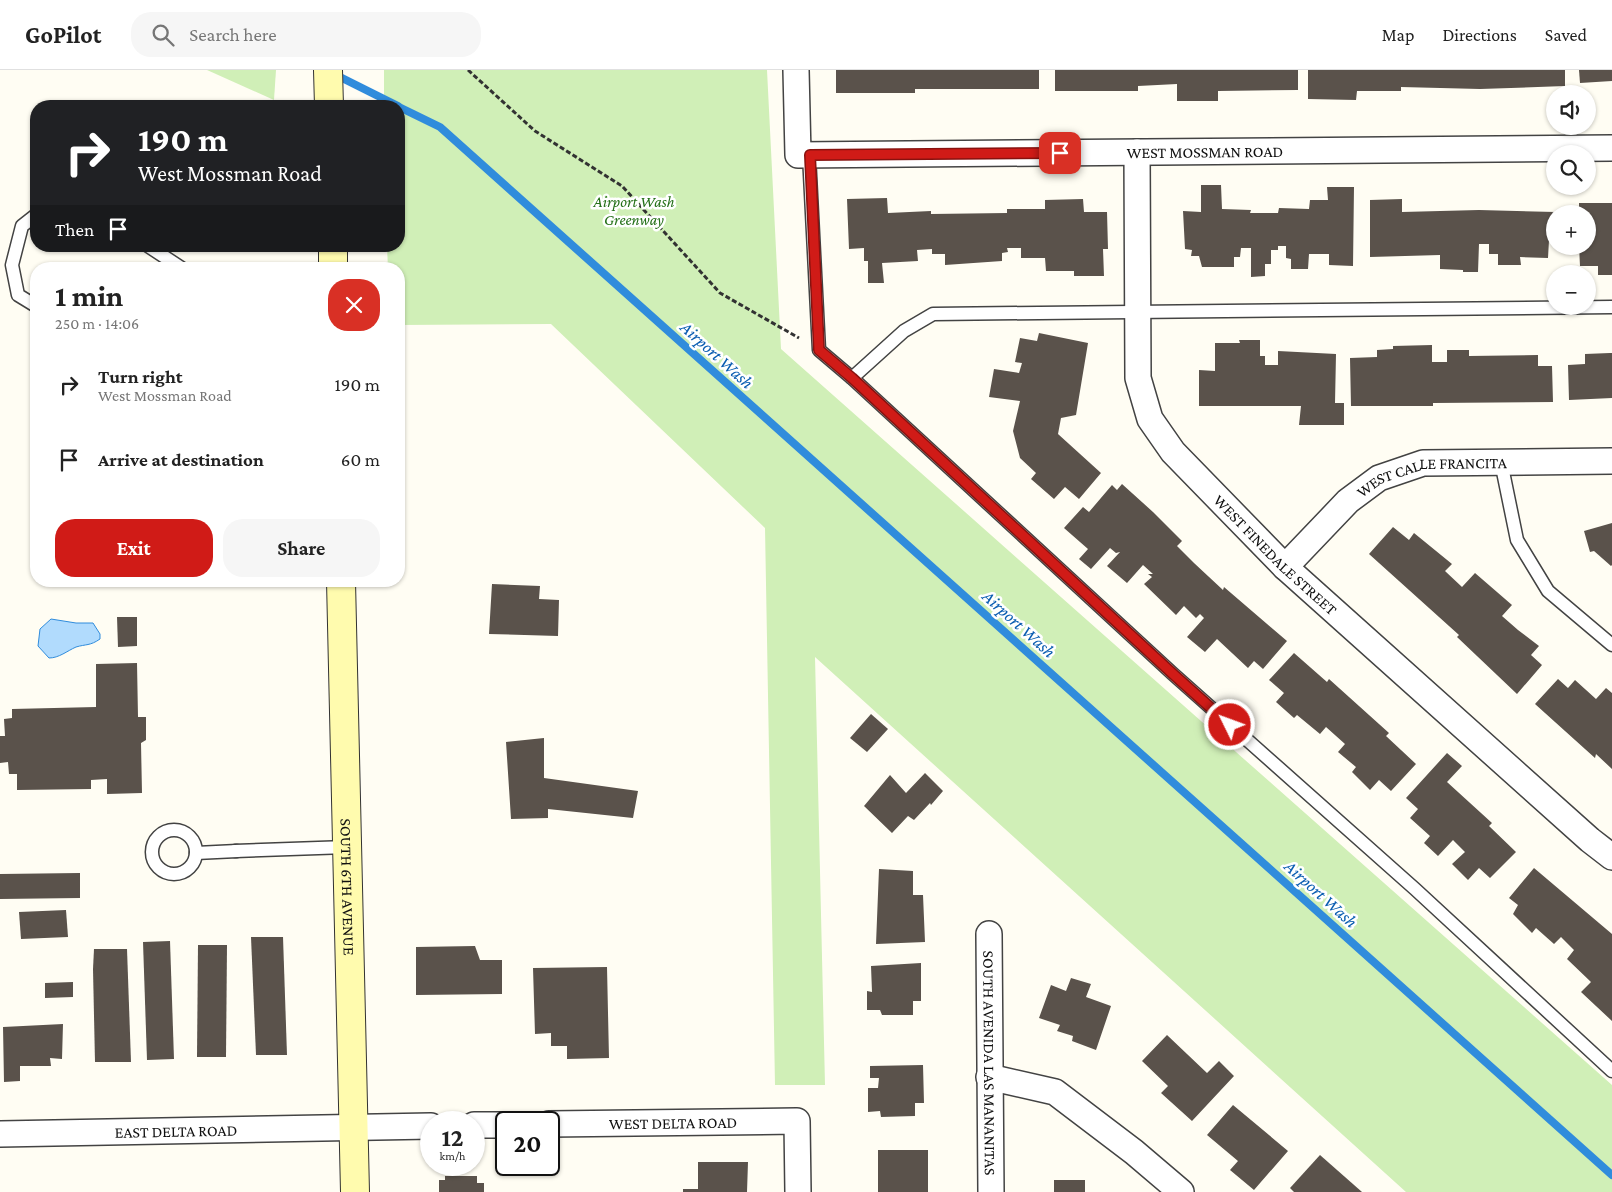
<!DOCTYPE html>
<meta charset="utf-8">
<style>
body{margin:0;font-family:"Crimson Pro",serif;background:#f6f6f6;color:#222;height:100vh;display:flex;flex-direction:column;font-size:19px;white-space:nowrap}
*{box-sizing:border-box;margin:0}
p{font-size:16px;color:#767676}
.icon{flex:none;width:28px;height:28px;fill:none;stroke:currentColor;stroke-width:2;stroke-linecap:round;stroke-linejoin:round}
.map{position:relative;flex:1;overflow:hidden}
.side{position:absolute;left:30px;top:192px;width:375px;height:325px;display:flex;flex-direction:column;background:#fff;border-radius:20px;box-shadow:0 1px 4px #0004}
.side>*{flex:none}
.hud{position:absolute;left:30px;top:30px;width:375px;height:152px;border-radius:20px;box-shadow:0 1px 4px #0004;background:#202124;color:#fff;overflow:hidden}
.controls{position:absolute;left:1546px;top:15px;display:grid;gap:10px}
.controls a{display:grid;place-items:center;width:50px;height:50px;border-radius:50%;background:#fff;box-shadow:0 1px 4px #0004;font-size:25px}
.speed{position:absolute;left:420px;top:1041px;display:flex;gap:10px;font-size:25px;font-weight:700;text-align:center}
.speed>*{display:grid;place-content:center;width:65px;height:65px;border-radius:50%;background:#fff;box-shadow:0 1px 4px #0004;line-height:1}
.speed small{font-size:12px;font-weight:400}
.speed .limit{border:2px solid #111;border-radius:8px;background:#fff;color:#111}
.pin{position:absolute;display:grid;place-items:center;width:42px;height:42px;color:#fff;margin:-21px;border-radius:10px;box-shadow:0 2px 8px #0006}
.me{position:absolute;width:55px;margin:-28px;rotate:312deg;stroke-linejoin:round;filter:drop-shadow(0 0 4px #0008)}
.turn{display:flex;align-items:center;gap:18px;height:105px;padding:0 25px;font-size:22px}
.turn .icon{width:65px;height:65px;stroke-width:2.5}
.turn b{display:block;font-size:35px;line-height:42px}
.then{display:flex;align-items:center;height:48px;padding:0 25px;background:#0003;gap:10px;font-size:19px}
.round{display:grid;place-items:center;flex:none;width:52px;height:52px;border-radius:20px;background:#f6f6f6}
.summary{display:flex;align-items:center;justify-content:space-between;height:85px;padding:0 25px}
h1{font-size:30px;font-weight:700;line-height:38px}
.action{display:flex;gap:10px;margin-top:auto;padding:10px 25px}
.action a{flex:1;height:58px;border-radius:20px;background:#d01b17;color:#fff;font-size:20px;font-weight:700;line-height:58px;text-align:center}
.action a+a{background:#f6f6f6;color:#222}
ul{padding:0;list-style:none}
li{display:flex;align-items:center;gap:15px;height:75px;padding:0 25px}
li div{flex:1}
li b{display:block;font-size:19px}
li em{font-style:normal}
header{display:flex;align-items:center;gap:30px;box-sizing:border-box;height:70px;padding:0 25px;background:#fff;border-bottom:1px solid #e0e0e0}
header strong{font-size:24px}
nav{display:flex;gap:28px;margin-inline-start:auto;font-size:18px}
.search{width:350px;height:45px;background:#f6f6f6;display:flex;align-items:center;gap:12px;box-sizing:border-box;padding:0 18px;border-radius:20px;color:#767676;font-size:19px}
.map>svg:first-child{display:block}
.green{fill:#d0efb7}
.water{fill:#b1dbfd;stroke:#308cdc}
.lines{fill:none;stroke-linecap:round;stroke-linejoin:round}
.stream{stroke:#308cdc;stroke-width:8}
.building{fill:#5a524b}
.lane-casing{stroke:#434343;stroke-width:15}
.street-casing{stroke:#434343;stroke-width:28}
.secondary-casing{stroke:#323232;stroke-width:30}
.path{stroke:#323232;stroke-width:3;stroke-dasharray:5 2.5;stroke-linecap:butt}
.lane{stroke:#fff;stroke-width:12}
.street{stroke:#fff;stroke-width:25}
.secondary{stroke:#fffbae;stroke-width:28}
.route-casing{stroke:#87120f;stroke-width:12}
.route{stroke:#d01b17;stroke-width:9}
.labels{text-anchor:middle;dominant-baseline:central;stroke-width:5;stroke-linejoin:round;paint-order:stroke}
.street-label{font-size:16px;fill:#101010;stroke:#fff}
.park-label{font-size:16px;font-style:italic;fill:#247018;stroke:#fff}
.water-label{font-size:18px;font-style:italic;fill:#0a5db1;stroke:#fff}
</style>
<header>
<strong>GoPilot</strong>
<div class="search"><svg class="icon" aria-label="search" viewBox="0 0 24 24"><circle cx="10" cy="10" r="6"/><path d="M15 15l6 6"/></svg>Search here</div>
<nav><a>Map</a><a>Directions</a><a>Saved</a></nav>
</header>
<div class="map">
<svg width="1612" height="1122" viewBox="0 0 1612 1122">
<rect width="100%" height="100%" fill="#fffdf3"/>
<g class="green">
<polygon points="207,0 276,0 274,30"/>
<polygon points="384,0 767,0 781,279 1612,1015 1612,1122 1406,1122 815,587 825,1015 775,1015 765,458 551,254 399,255 399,199 388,199 387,176 399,176 399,36 384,36"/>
</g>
<path class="water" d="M51,549L76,553H93L100,564V569C90,576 86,574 76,577C67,581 59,588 49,588L38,576L40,559Z"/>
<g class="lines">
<g class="stream">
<polyline points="334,4 398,36"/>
<polyline points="399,37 440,57 1612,1105"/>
</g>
</g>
<g class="building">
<polygon points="836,0 1039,0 1039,19 915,19 915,23 836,23"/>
<polygon points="1055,0 1298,0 1298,20 1218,21 1218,31 1177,31 1177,14 1138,16 1138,21 1055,21"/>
<polygon points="1308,0 1565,0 1565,16 1480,19 1401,17 1401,21 1357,21 1356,30 1308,29"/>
<polygon points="1579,0 1612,0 1612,11 1580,13"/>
<polygon points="1201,115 1221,115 1222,139 1251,140 1250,143 1278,143 1279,138 1309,139 1310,130 1328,130 1327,117 1354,117 1353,196 1329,195 1329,184 1309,184 1308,199 1291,199 1291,189 1286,188 1286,176 1278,176 1278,180 1271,180 1271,194 1265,194 1265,206 1251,207 1251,178 1241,178 1240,187 1234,187 1234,197 1202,197 1199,186 1191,186 1192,180 1185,179 1183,141 1201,142"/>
<polygon points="887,128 888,143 931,141 931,144 1007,143 1007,139 1045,139 1045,130 1083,129 1084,142 1107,142 1108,179 1103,179 1104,206 1074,206 1074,201 1046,201 1045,188 1021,188 1021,178 1007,178 1008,182 1002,183 1002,191 945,195 945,184 932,184 932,179 917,180 918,191 882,193 884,213 868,213 868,191 864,191 864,178 849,179 847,129"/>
<polygon points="1402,129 1402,142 1479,140 1555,142 1555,170 1549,170 1548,188 1520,187 1521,195 1498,195 1498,184 1489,184 1489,174 1479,174 1478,202 1463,202 1463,200 1440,199 1440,185 1370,187 1370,130"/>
<polygon points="1579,133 1612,133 1612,205 1598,205 1598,196 1580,196 1579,176 1588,176 1588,144 1579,144"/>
<polygon points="1039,263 1088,273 1076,345 1061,348 1058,364 1101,403 1079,429 1065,417 1054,429 1031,409 1036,403 1020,388 1013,361 1020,331 989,327 994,299 1019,303 1022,293 1015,292 1020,268 1037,271"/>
<polygon points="1239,270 1260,270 1260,286 1265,286 1265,295 1278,295 1278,281 1336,284 1335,333 1344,333 1344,355 1299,355 1301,336 1199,336 1199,300 1215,301 1215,273 1240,273"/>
<polygon points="1432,275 1432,292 1447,292 1447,280 1469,280 1469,286 1538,285 1538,296 1552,296 1553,332 1433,333 1433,336 1351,336 1350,288 1377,287 1377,280 1393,279 1393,276"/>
<polygon points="1610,283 1612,283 1612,328 1569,330 1568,295 1585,294 1585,284"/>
<polygon points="1122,414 1153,442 1182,471 1177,476 1194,493 1223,520 1224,517 1287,571 1263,599 1254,591 1248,598 1217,569 1205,582 1187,567 1204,548 1200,544 1196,548 1184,536 1176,545 1144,514 1152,507 1148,504 1153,504 1143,495 1127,513 1107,496 1120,482 1116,483 1110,478 1091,499 1079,489 1088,479 1064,458 1083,437 1089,442 1112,415 1117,420"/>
<polygon points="1612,453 1612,495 1611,496 1594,481 1590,482 1584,461"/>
<polygon points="1393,457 1409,470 1414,463 1452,494 1445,501 1462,517 1475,503 1512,535 1502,546 1518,560 1539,576 1531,585 1542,595 1517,624 1457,567 1459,565 1369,484"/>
<polygon points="492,514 540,516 539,529 559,530 558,566 489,564"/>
<polygon points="117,547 137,547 137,576 118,577"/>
<polygon points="1294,583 1327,612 1329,609 1389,663 1386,666 1416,694 1391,721 1379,710 1370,720 1352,702 1356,697 1338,682 1345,674 1326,657 1320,664 1297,645 1294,648 1276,632 1284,623 1269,610"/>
<polygon points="137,593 138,647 146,647 146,670 141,673 142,723 107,724 107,709 91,710 91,719 17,720 17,704 9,704 8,692 0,693 0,666 5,666 4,649 12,648 12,639 96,637 96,594"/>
<polygon points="1558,609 1568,618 1575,610 1596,629 1606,618 1612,623 1612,699 1596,684 1595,688 1535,634"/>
<polygon points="871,644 888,659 867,682 850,668"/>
<polygon points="544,668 544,708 638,721 633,748 548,739 548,748 511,749 506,672"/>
<polygon points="1447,683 1462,696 1447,712 1492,753 1489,756 1516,782 1490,808 1479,798 1468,810 1452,794 1465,782 1453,770 1438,786 1424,773 1430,766 1410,748 1418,739 1406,728"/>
<polygon points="925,703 943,721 931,735 930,733 914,750 908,746 892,763 864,736 890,705 906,723"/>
<polygon points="1534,798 1612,864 1612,951 1581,922 1591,912 1567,889 1574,880 1561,867 1554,874 1536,858 1532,863 1513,844 1518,835 1509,828"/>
<polygon points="879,799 913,801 913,825 923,825 925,872 876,874"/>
<polygon points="80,803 80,828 0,829 0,804"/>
<polygon points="66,840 68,867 21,869 19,842"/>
<polygon points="251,867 283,867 287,985 256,985"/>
<polygon points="170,871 174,989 147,990 143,872"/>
<polygon points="198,875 227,875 226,987 197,987"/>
<polygon points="475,876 480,890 502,890 502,924 416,925 416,877"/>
<polygon points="94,879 127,879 131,992 95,992 93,899"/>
<polygon points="921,893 921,931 913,931 913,945 882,945 880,940 867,940 867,921 872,922 871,896"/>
<polygon points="607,897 609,988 567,989 567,976 551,976 551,963 535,964 533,898"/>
<polygon points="1071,908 1091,914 1086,927 1111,936 1096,980 1072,971 1073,966 1057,961 1060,955 1039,948 1051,915 1066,921"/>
<polygon points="73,912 73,927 45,928 45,913"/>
<polygon points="63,954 62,989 50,988 51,996 20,996 20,1011 4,1012 3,957"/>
<polygon points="1167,965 1207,1003 1219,991 1234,1006 1192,1051 1161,1023 1168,1016 1142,991"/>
<polygon points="923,995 924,1033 915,1033 915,1046 881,1047 880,1041 868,1042 868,1018 878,1018 879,1008 870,1008 870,996"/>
<polygon points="1233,1035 1288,1081 1254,1120 1230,1100 1238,1091 1207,1065"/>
<rect x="878" y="1080" width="50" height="42"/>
<polygon points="1320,1085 1362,1122 1294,1122 1290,1118"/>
<polygon points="698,1092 748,1092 747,1122 683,1122 683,1119 698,1119"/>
<polygon points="445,1106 477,1106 477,1113 484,1113 484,1122 439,1122 439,1110 445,1110"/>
<rect x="1054" y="1110" width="31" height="12"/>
</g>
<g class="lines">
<g class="lane-casing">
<g id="lane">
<polyline points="809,85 819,280 852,308 1173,604 1415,819 1612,1001"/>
<polyline points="36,145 22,156 12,195 18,225 36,236"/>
<polyline points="148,176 183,199"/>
<polyline points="852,308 904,261 933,244 1612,237"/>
<polyline points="1501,392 1517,470 1548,521 1612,575"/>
<circle cx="174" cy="782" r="22"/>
<polyline points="235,781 347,777"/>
<polyline points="196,783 237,781"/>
</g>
</g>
<g class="street-casing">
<g id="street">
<path id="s1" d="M796,0L798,85L1612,78"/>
<path id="s2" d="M1137,82L1138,308L1150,349L1173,382L1285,497L1590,770L1612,787"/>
<path id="s3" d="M1285,497L1348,431L1379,408L1423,393L1612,391"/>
<path id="s4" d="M989,864L991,1122"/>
<polyline points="989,1007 1055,1022 1134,1082 1181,1122"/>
<path id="s5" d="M549,1054L797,1051L798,1122"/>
<polyline points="474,1055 506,1055"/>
<path id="s6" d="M0,1064L431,1056"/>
</g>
</g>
<g class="secondary-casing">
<g id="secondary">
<polyline points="328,0 329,36"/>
<polyline points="333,176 333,199"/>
<path id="s7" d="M341,511L355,1122"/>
</g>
</g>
<polyline class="path" points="468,0 535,61 622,116 720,223 799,268"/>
<use href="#lane" class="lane"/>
<use href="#street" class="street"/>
<use href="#secondary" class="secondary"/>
</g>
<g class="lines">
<g class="route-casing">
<polyline id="route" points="1060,83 810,85 819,280 852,308 1173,604 1230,655"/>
</g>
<use href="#route" class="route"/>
</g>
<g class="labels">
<g class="street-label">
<text stroke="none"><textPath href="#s1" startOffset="492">WEST MOSSMAN ROAD</textPath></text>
<text stroke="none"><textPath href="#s3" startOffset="182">WEST CALLE FRANCITA</textPath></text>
<text stroke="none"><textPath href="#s2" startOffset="454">WEST FINEDALE STREET</textPath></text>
<text stroke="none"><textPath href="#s7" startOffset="306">SOUTH 6TH AVENUE</textPath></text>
<text stroke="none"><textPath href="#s4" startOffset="129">SOUTH AVENIDA LAS MANANITAS</textPath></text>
<text stroke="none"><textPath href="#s5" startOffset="124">WEST DELTA ROAD</textPath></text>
<text stroke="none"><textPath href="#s6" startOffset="176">EAST DELTA ROAD</textPath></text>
</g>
<g class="park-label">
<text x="634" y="131">Airport Wash<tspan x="634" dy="18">Greenway</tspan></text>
</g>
<g class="water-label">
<text transform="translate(717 285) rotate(42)">Airport Wash</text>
<text transform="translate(1019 554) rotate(42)">Airport Wash</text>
<text transform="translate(1321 824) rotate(42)">Airport Wash</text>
</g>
</g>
</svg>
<div class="controls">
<a><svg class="icon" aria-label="sound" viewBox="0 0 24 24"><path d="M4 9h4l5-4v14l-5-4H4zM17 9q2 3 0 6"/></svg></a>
<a><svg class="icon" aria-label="search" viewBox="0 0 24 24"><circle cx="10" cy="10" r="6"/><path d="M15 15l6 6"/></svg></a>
<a>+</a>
<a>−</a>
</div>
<div class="speed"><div>12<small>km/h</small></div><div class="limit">20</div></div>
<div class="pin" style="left:1060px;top:83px;background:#d93025"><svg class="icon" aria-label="arrive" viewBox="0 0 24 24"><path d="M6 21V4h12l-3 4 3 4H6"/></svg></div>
<svg class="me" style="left:1230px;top:655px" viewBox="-20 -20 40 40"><circle r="17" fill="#d01b17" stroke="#fff" stroke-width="3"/><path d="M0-11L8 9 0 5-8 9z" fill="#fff"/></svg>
<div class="hud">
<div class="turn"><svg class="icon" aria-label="right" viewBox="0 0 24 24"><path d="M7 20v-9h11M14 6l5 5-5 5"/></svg><div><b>190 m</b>West Mossman Road</div></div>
<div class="then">Then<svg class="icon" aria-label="arrive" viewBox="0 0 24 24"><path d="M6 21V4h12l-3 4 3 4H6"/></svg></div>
</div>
<section class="side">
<div class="summary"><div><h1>1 min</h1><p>250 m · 14:06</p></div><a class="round" style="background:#d93025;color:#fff"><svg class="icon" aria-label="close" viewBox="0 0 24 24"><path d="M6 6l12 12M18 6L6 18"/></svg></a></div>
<ul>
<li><svg class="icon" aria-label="right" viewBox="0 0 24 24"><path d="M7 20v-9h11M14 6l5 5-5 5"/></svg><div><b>Turn right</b><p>West Mossman Road</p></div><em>190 m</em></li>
<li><svg class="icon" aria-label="arrive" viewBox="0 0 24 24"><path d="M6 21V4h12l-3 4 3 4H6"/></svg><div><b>Arrive at destination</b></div><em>60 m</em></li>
</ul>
<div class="action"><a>Exit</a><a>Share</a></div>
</section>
</div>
